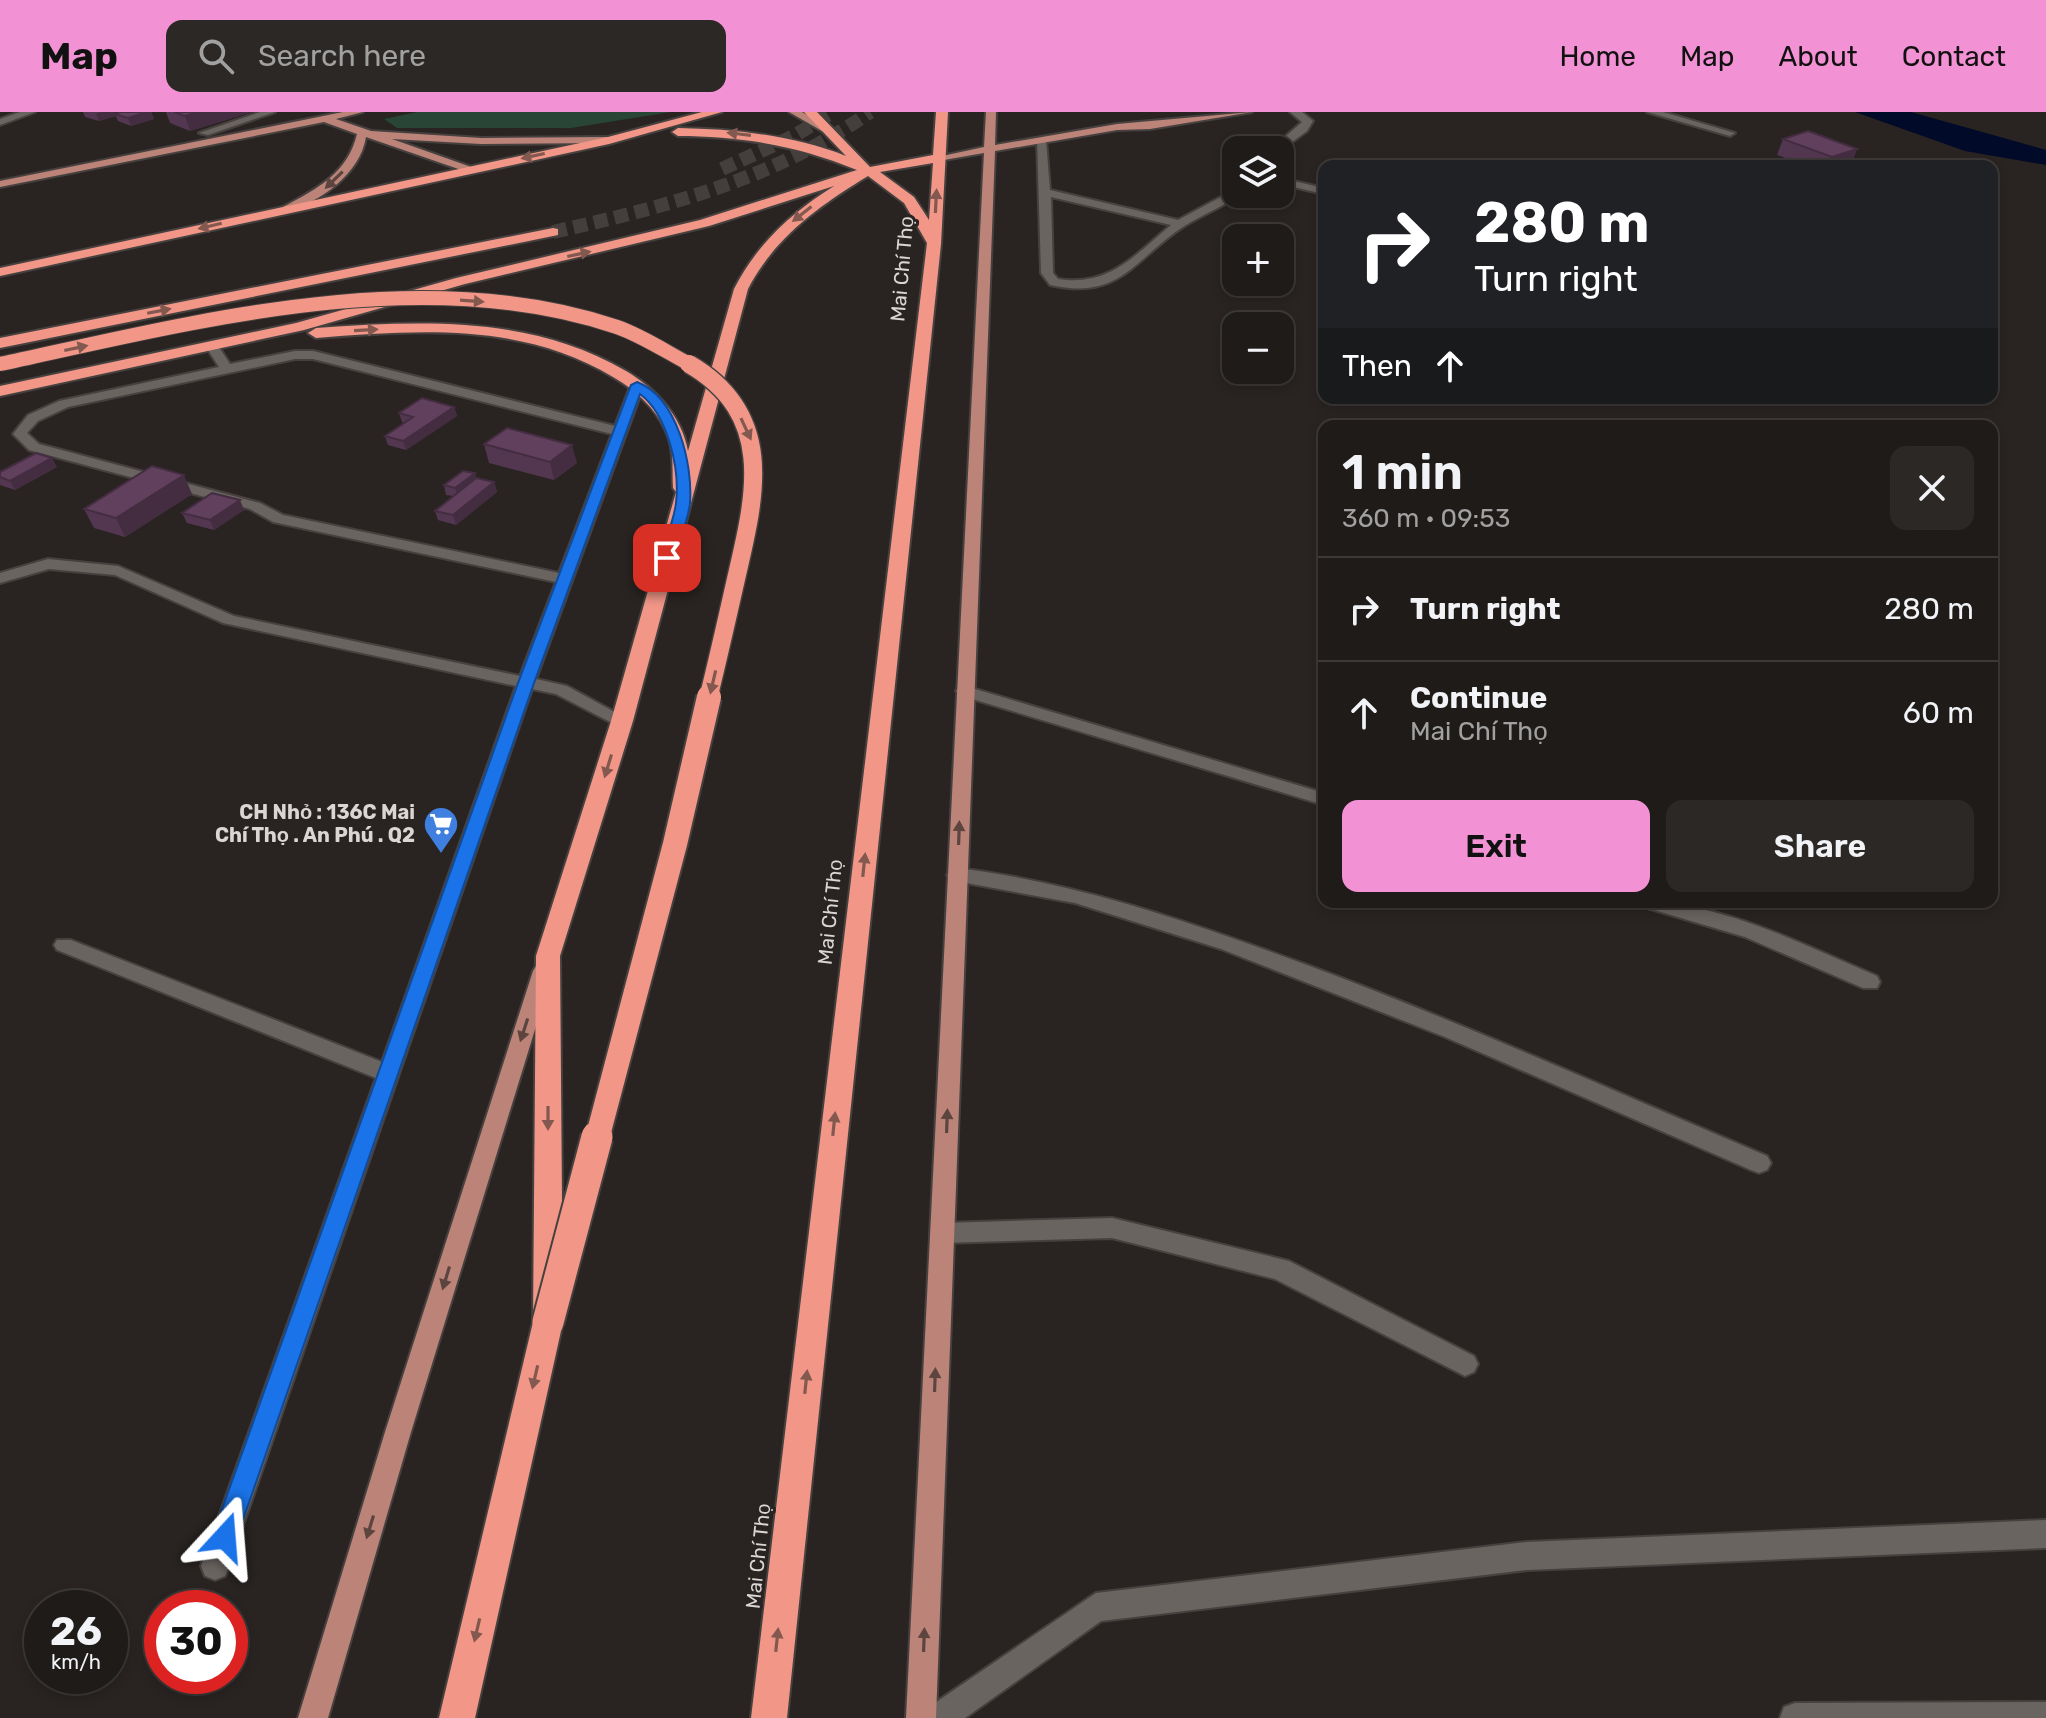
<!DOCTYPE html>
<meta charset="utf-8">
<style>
body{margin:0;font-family:Rubik,sans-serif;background:#2c2826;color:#f1f3f6;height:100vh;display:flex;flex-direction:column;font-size:30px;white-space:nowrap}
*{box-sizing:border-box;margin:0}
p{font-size:26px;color:#a1a1a2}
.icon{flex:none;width:44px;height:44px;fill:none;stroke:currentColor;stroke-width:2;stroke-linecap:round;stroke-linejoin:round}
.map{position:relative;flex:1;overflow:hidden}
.sheet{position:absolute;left:1318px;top:308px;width:680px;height:488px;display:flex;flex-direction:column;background:#1f1b19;border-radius:16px;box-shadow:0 4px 12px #0003,0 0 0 2px #3c3938}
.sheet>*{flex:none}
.banner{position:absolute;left:1318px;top:48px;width:680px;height:244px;border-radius:16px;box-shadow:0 4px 12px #0003,0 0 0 2px #3c3938;background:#202124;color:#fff;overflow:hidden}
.fabs{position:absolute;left:1222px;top:24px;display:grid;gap:16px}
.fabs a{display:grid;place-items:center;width:72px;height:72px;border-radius:16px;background:#1f1b19;box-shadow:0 4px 12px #0003,0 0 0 2px #3c3938;font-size:40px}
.speed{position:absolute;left:24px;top:1478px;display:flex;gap:16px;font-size:40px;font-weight:700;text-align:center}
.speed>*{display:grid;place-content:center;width:104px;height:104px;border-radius:50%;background:#1f1b19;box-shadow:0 4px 12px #0003,0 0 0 2px #3c3938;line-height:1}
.speed small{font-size:20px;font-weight:400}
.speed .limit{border:12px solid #d22;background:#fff;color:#111}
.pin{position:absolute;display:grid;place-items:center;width:68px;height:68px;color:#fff;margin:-34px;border-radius:16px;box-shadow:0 4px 12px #0006}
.me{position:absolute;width:88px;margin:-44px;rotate:19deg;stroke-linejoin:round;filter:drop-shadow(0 0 6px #0008)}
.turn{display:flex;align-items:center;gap:28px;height:168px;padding:0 24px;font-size:36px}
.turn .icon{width:104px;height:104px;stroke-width:2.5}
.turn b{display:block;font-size:56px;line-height:68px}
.then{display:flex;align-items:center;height:76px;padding:0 24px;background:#0003;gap:16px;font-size:30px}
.round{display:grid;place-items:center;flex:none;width:84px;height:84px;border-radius:16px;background:#2c2826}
.headline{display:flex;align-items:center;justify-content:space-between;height:136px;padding:0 24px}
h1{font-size:48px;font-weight:600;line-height:60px}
.action{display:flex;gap:16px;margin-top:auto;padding:16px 24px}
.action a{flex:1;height:92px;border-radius:16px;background:#f391d5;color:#111;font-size:32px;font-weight:600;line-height:92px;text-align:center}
.action a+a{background:#2c2826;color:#f1f3f6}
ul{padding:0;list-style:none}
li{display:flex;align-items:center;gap:24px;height:104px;padding:0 24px;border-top:2px solid #3c3938}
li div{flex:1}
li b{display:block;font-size:30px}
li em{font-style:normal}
header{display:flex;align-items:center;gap:48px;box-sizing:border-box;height:112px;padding:0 40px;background:#f391d5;color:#111}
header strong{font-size:38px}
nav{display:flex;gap:44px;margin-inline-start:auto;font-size:28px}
.search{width:560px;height:72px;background:#2c2826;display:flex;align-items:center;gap:20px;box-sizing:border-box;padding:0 28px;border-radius:16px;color:#a1a1a2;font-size:30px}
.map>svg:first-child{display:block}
.green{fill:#284536}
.water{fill:#010a28}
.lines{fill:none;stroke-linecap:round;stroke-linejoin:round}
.highway-tunnel{stroke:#443f3c;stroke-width:14;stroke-dasharray:14 7;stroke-linecap:butt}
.minor-casing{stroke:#46413f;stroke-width:4}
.major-casing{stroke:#46413f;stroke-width:4}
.highway-casing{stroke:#46413f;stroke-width:4}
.minor{fill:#6a6460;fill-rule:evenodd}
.major{fill:#bc8378;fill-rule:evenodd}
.highway{fill:#f29788;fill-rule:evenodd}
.highway-bridge-far3-casing{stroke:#46413f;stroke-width:16;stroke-linecap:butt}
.highway-bridge-far2-casing{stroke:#46413f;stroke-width:21;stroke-linecap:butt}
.highway-bridge-far1-casing{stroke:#46413f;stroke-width:28;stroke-linecap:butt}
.highway-bridge-casing{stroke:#46413f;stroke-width:35;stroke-linecap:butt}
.highway-bridge-far3{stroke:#f29788;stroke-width:14}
.highway-bridge-far2{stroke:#f29788;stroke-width:18}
.highway-bridge-far1{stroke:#f29788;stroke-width:24}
.highway-bridge{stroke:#f29788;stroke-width:31}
.wall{fill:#533750}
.shaded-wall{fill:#442d41}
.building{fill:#61405d;stroke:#442d41;stroke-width:2}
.oneway{fill:#83584f}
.oneway2{fill:#5c453f}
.route{fill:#1a73e8;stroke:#114b97;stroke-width:2}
.labels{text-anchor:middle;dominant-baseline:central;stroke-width:6;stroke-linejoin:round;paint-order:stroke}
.street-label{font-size:20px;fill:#dad6d4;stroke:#292421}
.poi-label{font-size:20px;font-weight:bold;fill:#dad6d4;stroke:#292421;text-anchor:end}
</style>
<header>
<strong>Map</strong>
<div class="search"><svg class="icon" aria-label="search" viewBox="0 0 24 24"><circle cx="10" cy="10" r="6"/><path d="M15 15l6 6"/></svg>Search here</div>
<nav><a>Home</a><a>Map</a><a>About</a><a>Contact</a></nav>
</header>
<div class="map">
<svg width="2046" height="1606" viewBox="0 0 2046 1606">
<rect width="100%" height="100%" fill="#292421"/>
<polygon class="green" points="417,0 671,0 571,16 397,16 384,7"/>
<polygon class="water" points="1855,0 1911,0 2046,38 2046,53 1965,39"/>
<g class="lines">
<g class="highway-tunnel">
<polyline points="722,57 794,24 833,0"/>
<path d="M553,120C665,95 775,67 870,0"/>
</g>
<g class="minor-casing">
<g id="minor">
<polygon points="20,0 35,0 0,13 0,7"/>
<polygon points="260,0 275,0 208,23 199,21"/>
<polygon points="1290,0 1302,0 1313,9 1307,19 1280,39 1270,38 1302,10"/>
<polygon points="1647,0 1663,0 1735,21 1730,24"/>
<path d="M1037,26L1046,28L1050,78L1178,108L1232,79L1241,82C1224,94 1204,102 1186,113C1135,145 1122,189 1050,173L1041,161ZM1051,85L1171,113C1135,143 1109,175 1058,167L1053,161Z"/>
<polygon points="1280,66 1324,76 1324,82 1280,72"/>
<path d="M212,231L217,232L230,252L295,239H313L615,314L632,270L644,273L536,567L567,574L631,609L628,613H616L556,582L532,577L229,1454L225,1464L215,1468L205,1464L201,1454L376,966L57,838L54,833L57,828H71L382,950L516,574L223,511L115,463L49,457L0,471V461L48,447L118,454L234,504L520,564L556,470L273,410L250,397L29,338L13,322L28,303L59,289L219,255L206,235ZM295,247H313L612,322L559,461L283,403L260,391L39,332L27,321L38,309L68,295Z"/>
<polygon points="965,574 1324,681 1324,693 959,583 956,579 959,575"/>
<path d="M957,756C1079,771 1193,811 1307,853C1463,911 1614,979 1767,1044L1771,1051L1767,1058L1759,1061L1751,1058L1445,925L1221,837L1075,791L950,768L947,763Z"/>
<path d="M1641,790C1723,790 1803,833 1877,864L1880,870L1877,876H1863L1745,825L1644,795Z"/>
<polygon points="1112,1106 1289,1149 1474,1244 1478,1252 1474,1260 1465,1264 1275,1167 1112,1126 942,1131 934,1128 930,1121 934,1114 942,1111"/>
<polygon points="2046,1408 2046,1436 1527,1458 1101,1509 965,1606 925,1606 929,1595 1096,1481 1527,1430"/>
<polygon points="2046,1590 2046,1606 1780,1606 1784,1595 1795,1591"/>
</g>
</g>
<g class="major-casing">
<g id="major">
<path d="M343,0H363L336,7L371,19L481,26L609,25L614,28L609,31L481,32L392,27L474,56V60L470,61L366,25C360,62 321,89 287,100L283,99V95C317,77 348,61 357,22L324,10L0,75V69Z"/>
<polygon points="789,0 802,0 831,17 822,19"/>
<polygon points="986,0 996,0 995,33 1117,12 1252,0 1150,17 1117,18 995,39 936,1606 906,1606 984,41 938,49 933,46 984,35"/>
<polygon points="543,851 550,854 553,859 411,1320 328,1606 298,1606 385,1320 533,859 536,854"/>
</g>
</g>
<g class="highway-casing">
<g id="highway">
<polygon points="702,0 722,0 609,32 0,164 0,156 608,25"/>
<path d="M804,0H817L870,55L933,43L936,0H948L941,132L787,1606H751L927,131L904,91L868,64C819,94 775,125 748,177L633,609L560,844L563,1210L475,1606H439L533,1210L536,844L611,609L676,380L673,376C672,360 674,343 669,327C660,300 637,279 613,265C522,210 418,218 316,226L308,221L316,216C423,209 530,203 626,259C655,276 682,304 688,339L734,177C757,132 791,101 834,74L709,114L465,172L304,218L0,284V274L296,211L456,166L700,108L857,58C799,34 741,24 678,24L672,20L678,16C734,17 793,23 846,44ZM933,51L929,108L914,85L880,60Z"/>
<polygon points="553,116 558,117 558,123 0,236 0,226"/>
</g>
</g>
<use href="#minor" class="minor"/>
<use href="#major" class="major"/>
<use href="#highway" class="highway"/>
<g class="highway-bridge-far3-casing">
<path id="highway-bridge-far3" d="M0,252C194,210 423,149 617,215C643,224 668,241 693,254"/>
</g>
<g class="highway-bridge-far2-casing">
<path id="highway-bridge-far2" d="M689,252C777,303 755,385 736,467C727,507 718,547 708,587"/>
</g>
<g class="highway-bridge-far1-casing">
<polyline id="highway-bridge-far1" points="597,1027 675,732 709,585"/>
</g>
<g class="highway-bridge-casing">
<polyline id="highway-bridge" points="548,1210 597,1025"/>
</g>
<use href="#highway-bridge-far3" class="highway-bridge-far3"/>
<use href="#highway-bridge-far2" class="highway-bridge-far2"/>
<use href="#highway-bridge-far1" class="highway-bridge-far1"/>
<use href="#highway-bridge" class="highway-bridge"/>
</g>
<g class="wall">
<polygon points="83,0 115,0 116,4 99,9 85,5"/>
<polygon points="121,0 151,0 154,7 131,14 118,9 115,2"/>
<polygon points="166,0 252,0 190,19 170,11"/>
<polygon points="1783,27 1852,52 1847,54 1807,54 1777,43"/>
<polygon points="454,295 457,304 406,338 388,333 385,324 404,311 402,310 399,301"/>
<polygon points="484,332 577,351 554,368 489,351"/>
<polygon points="57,355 15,378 0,373 0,360"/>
<polygon points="476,366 494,370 497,380 456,413 438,408 435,399 453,384 446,383 444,373"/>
<polygon points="192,382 125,425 94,416 84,397"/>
<polygon points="244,398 214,418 187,411 182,401"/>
</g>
<g class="shaded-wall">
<polygon points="100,0 115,0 116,4 99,9 96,2"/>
<polygon points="147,0 151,0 154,7 131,14 128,6"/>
<polygon points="198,0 252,0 190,19 185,4"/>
<polygon points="1857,37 1852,52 1847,54 1829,54 1832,45"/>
<polygon points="454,295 457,304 406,338 403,329"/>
<polygon points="572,333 577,351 554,368 550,350"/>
<polygon points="52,346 57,355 15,378 10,369"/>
<polygon points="475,361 478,371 458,386 455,376"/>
<polygon points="184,363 192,382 125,425 116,406"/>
<polygon points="494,370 497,380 456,413 453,403"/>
<polygon points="240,388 244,398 214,418 210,408"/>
</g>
<g class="building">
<polygon points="121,0 147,0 128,6 115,2"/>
<polygon points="174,0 198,0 185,4"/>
<polygon points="1808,19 1857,37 1832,45 1783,27"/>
<polygon points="422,286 454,295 403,329 385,324 413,305 399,301"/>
<polygon points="507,316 572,333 550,350 484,332"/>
<polygon points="36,341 52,346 10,369 0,365 0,360"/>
<polygon points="152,354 184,363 116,406 84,397"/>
<polygon points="463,359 475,361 455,376 444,373"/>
<polygon points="476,366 494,370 453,403 435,399"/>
<polygon points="212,381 240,388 210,408 182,401"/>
</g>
<defs><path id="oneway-solid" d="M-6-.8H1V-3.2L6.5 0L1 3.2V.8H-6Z" transform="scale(2)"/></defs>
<g class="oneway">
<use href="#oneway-solid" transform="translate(739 22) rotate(-173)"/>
<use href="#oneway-solid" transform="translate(533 44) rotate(168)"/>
<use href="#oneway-solid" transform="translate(936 89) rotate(-87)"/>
<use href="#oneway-solid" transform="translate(802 102) rotate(142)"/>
<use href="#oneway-solid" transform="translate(210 114) rotate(167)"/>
<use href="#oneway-solid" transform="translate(579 142) rotate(-12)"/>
<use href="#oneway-solid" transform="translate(472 189) rotate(4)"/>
<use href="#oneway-solid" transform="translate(159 199) rotate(-11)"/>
<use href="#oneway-solid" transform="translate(366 218) rotate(-3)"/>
<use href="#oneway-solid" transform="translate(76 236) rotate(-12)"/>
<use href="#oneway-solid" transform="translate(746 317) rotate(65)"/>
<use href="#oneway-solid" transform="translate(713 570) rotate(103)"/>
<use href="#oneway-solid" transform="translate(608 654) rotate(107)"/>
<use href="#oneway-solid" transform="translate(864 753) rotate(-84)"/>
<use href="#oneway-solid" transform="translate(548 1006) rotate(90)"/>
<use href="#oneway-solid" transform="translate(834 1012) rotate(-84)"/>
<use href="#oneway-solid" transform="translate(535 1265) rotate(103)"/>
<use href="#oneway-solid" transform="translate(806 1270) rotate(-84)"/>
<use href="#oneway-solid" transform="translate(477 1518) rotate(103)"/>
<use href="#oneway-solid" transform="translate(777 1528) rotate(-84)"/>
</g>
<g class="oneway2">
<use href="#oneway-solid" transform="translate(334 68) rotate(136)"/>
<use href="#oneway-solid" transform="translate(959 721) rotate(-88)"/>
<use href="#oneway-solid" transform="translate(524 918) rotate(108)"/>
<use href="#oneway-solid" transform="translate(947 1009) rotate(-88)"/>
<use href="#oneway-solid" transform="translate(446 1166) rotate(107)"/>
<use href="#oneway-solid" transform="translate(935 1268) rotate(-88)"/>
<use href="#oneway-solid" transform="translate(370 1415) rotate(107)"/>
<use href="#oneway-solid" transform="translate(924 1528) rotate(-88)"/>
</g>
<path class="route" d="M637,270C677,285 693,352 690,391C688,409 679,428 674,446L667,450L660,446C665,428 674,409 676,391C680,357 668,303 640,282L534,571L237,1425L234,1434L225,1438L216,1434L212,1425L518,571L631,273Z"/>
<defs>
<g id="supermarket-pin" transform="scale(1.8)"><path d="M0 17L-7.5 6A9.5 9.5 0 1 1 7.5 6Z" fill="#3f7fe0" stroke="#292421"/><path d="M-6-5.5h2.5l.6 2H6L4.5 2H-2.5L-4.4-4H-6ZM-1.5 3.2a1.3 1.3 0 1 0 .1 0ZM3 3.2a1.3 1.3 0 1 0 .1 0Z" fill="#fff"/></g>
</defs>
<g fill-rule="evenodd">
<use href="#supermarket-pin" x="441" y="712"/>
</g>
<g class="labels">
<g class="street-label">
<text transform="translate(902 157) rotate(-85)">Mai Chí Thọ</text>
<text transform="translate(830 800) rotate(-84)">Mai Chí Thọ</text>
<text transform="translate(758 1444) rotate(-84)">Mai Chí Thọ</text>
</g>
<g class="poi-label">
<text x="415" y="700">CH Nhỏ : 136C Mai<tspan x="415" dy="23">Chí Thọ . An Phú . Q2</tspan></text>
</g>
</g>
</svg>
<div class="fabs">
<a><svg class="icon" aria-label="layers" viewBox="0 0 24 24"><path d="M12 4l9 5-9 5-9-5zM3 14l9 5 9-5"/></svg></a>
<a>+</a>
<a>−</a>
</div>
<div class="speed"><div>26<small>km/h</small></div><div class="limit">30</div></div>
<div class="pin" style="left:667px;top:446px;background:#d93025"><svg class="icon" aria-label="arrive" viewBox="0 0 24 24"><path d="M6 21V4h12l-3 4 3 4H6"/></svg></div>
<svg class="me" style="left:225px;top:1425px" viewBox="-20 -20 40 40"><path d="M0-17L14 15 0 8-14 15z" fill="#1a73e8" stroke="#fff" stroke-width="4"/></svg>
<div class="banner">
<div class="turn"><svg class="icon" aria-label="right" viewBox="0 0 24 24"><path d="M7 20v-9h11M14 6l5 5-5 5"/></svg><div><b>280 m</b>Turn right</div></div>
<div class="then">Then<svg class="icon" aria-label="ahead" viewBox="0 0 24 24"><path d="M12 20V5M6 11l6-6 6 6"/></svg></div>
</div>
<section class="sheet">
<div class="headline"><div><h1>1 min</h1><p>360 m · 09:53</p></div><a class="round"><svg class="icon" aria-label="close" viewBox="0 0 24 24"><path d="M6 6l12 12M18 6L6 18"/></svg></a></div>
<ul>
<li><svg class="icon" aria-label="right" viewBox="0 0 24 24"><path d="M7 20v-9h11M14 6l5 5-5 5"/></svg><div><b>Turn right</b></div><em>280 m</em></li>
<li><svg class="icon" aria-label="ahead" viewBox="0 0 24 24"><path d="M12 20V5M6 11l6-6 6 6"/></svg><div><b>Continue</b><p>Mai Chí Thọ</p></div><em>60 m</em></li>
</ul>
<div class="action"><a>Exit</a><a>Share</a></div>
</section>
</div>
